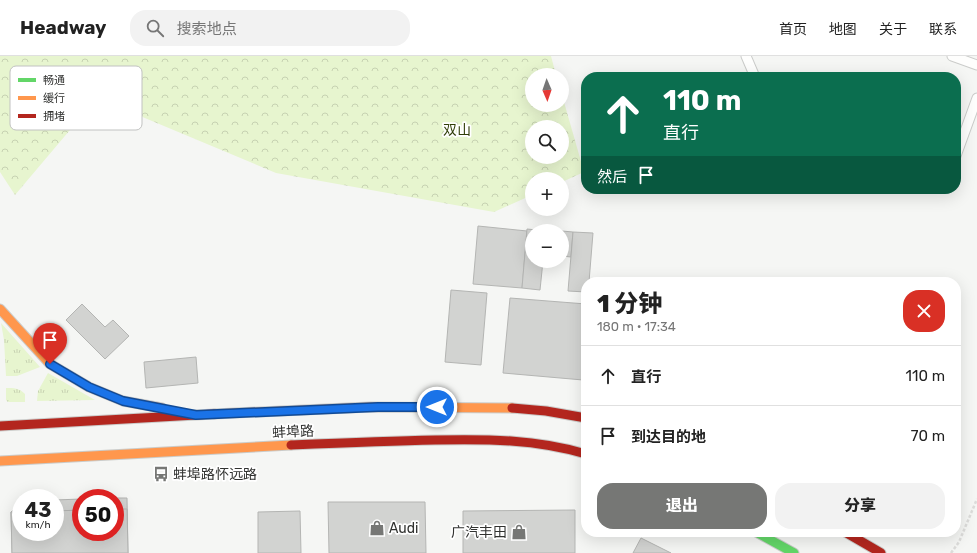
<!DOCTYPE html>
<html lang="zh">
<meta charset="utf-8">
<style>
body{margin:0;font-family:Rubik,"Noto Sans SC",sans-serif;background:#f2f2f2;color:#222;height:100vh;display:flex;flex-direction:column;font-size:15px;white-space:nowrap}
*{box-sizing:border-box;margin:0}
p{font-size:13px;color:#767676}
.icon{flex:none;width:22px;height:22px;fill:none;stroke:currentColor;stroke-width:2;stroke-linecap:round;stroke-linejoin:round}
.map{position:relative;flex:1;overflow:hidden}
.details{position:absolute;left:581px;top:221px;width:380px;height:260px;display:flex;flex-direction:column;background:#fff;border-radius:16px;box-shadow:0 4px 16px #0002}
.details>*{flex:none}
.hud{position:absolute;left:581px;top:16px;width:380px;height:122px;border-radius:16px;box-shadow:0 4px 16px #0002;background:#0b6e4f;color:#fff;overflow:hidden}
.needle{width:26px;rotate:178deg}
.controls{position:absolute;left:525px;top:12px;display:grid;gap:8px}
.controls a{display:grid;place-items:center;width:44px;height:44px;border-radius:50%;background:#fff;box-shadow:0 4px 16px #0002;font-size:20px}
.speed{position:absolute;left:12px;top:433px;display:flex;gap:8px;font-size:20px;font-weight:700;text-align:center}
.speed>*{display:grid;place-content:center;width:52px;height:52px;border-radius:50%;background:#fff;box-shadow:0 4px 16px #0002;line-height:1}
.speed small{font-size:10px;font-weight:400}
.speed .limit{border:6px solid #d22;background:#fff;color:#111}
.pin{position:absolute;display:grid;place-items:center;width:34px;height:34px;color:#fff;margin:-41px -17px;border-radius:50% 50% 50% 0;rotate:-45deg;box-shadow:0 0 4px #0007}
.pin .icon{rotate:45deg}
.me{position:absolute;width:44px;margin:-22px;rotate:270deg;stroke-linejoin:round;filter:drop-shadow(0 0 3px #0008)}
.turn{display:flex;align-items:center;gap:14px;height:84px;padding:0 16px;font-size:18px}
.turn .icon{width:52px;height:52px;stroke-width:2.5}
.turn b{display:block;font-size:28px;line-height:34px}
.then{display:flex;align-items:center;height:38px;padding:0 16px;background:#0003;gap:8px;font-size:15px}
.round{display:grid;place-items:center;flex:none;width:42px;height:42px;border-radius:16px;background:#f2f2f2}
.summary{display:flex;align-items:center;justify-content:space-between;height:68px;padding:0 16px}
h1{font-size:24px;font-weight:800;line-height:30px}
.button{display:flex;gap:8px;margin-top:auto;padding:8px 16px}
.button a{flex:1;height:46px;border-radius:16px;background:#767775;color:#fff;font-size:16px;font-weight:800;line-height:46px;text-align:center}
.button a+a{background:#f2f2f2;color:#222}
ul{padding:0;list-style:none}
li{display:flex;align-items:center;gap:12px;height:60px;padding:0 16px;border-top:1px solid #e0e0e0}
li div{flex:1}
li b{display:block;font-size:15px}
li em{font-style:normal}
header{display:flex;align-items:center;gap:24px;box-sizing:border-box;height:56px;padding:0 20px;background:#fff;border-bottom:1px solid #e0e0e0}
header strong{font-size:19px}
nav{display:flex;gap:22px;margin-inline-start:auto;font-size:14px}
.search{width:280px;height:36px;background:#f2f2f2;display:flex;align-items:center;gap:10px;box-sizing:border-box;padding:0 14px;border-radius:16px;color:#767676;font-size:15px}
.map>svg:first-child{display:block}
.grass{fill:url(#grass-tufts)}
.park{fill:url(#park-crowns);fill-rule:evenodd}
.building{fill:#d2d3d1;stroke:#b4b5b3}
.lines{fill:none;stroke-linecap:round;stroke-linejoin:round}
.lane-casing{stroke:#cbccca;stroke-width:11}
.fast-casing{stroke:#cbccca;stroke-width:11}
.slow-casing{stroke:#cbccca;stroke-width:11}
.jam-casing{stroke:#cbccca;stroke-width:11}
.path{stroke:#dcdcda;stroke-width:2.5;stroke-dasharray:3 2;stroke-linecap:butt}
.lane{stroke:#fefefd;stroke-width:9}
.fast{stroke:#63d668;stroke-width:9}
.slow{stroke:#ff974d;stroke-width:9}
.jam{stroke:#b3261e;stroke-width:9}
.route-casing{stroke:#114b97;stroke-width:10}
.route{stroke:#1a73e8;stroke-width:7}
.labels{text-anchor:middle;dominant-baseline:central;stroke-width:3.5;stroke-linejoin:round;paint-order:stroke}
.park-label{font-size:14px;fill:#2f3d07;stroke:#fff}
.street-label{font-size:14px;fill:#313230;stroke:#fff}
.poi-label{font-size:14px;fill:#313230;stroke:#fff;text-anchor:start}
.key{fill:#fff;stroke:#c1c2c1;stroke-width:1}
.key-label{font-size:11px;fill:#313230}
</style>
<header>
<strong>Headway</strong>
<div class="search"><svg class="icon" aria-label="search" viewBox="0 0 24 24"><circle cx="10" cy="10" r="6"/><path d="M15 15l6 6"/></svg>搜索地点</div>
<nav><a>首页</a><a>地图</a><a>关于</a><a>联系</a></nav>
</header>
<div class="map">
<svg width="977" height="497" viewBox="0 0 977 497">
<defs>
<pattern id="grass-tufts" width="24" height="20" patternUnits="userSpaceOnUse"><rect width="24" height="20" fill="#e7f5cf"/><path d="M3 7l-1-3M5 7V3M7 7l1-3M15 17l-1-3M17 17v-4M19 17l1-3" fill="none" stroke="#c7d2b2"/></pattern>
<pattern id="park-crowns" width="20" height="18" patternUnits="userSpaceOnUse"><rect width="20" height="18" fill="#e7f5cf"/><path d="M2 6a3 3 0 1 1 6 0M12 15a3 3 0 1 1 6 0" fill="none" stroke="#c7d2b2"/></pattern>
</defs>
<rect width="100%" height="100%" fill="#f5f6f4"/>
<g class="grass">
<polygon points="1,267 40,311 17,320 6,320 4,284"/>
<polygon points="48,317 95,344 37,345 38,335"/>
<path d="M6,332C14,332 19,332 25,338V346H8L6,344Z"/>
</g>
<path class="park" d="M0,0H551L556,19H532V49H562V39L584,116L562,126V123H532V139L494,156L276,117L97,42L15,139L0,116ZM532,71H562V101H532Z"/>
<g class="building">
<polygon points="478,170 527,175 522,232 473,228"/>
<polygon points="527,173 546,175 532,175 532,205 543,205 540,234 522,232"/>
<polygon points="562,175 573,176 571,201 562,200"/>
<polygon points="573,176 593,177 589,226 586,226 586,236 568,235"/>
<polygon points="451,234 487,237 481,309 445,306"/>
<polygon points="510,242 586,248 586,286 583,324 503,317"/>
<polygon points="82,248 105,271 113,264 129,280 105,303 66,264"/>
<polygon points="196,301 198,327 146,332 144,306"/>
<polygon points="115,442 127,442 128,497 12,497 11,456 21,448 21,476 55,476 55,444 81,443 81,476 115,476"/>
<polygon points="328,446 425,446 426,497 329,497"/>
<polygon points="115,453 127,453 128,497 12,497 11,456 21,456 21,476 55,476 55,455 81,454 81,476 115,476"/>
<polygon points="575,454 575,497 463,497 463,455"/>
<polygon points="300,455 301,497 258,497 258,456"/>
<polygon points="641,482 671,497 633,497"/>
</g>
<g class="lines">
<g class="lane-casing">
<g id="lane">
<polyline points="746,0 755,21"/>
<polyline points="952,0 977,9"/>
<polyline points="956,100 977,42"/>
</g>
</g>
<g class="fast-casing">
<polyline id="fast" points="756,476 794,497"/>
</g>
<g class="slow-casing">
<g id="slow">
<polyline points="0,253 50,308 89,331 123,345 162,352"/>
<polyline points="214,358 370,351 512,352"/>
<polyline points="0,405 291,389"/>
</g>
</g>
<g class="jam-casing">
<g id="jam">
<polyline points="512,352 546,355 586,362"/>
<polyline points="0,370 214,358"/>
<path d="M291,389C339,387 387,385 435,384C486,383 536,383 586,398"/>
<polyline points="845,476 881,497"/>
</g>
</g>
<polyline class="path" points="951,497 959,486 977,443"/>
<use href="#lane" class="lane"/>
<use href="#fast" class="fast"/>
<use href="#slow" class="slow"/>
<use href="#jam" class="jam"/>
</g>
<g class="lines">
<g class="route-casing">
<polyline id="route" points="50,308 89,331 123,345 196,359 378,351 437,351"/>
</g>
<use href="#route" class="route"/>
</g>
<defs>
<g id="bus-bare" transform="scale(1.2)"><path d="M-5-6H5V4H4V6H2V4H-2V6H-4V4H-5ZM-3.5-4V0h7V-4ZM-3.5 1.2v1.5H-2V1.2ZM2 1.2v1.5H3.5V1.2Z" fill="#767775" stroke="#fff" stroke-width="2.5" paint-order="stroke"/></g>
<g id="shop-bare" transform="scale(1.2)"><path d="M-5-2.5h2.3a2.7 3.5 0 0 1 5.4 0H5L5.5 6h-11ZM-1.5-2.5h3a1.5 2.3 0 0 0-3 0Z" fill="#767775" stroke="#fff" stroke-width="2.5" paint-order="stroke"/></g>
</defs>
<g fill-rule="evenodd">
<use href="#bus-bare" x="161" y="418"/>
<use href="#shop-bare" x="377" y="472"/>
<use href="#shop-bare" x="519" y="476"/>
</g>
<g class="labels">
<g class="park-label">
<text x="457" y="74">双山</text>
</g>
<g class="street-label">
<text transform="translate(293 376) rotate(-3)">蚌埠路</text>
</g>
<g class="poi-label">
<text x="173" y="418">蚌埠路怀远路</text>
<text x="389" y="472">Audi</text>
<text x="507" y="476" text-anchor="end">广汽丰田</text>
</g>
</g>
<rect x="10" y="10" width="132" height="64" rx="6" class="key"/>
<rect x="18" y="22" width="18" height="4" fill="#63d668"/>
<rect x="18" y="40" width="18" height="4" fill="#ff974d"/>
<rect x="18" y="58" width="18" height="4" fill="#b3261e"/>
<g class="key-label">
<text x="43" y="28">畅通</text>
<text x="43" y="46">缓行</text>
<text x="43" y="64">拥堵</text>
</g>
</svg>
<div class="controls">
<a><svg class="needle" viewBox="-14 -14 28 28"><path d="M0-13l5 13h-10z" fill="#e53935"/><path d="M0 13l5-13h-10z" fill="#767676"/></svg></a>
<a><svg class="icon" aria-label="search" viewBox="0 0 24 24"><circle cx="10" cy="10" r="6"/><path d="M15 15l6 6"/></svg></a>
<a>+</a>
<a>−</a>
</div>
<div class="speed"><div>43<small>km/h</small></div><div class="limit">50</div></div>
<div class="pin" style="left:50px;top:308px;background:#d93025"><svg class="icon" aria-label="arrive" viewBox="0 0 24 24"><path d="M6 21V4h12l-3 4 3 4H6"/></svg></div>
<svg class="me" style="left:437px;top:351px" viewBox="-20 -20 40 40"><circle r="17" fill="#1a73e8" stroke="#fff" stroke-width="3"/><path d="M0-11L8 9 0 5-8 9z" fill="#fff"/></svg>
<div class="hud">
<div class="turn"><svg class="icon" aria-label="ahead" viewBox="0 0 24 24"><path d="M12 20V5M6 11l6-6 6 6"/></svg><div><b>110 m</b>直行</div></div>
<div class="then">然后<svg class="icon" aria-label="arrive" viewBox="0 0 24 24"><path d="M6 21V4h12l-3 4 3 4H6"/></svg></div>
</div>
<section class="details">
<div class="summary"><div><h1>1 分钟</h1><p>180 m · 17:34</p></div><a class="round" style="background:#d93025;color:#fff"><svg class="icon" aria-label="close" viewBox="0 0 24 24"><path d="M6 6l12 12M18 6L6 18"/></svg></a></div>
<ul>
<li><svg class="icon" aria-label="ahead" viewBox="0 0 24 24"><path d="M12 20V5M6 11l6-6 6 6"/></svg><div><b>直行</b></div><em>110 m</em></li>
<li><svg class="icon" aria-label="arrive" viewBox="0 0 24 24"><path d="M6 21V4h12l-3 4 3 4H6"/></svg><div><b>到达目的地</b></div><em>70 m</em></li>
</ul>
<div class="button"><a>退出</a><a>分享</a></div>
</section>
</div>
